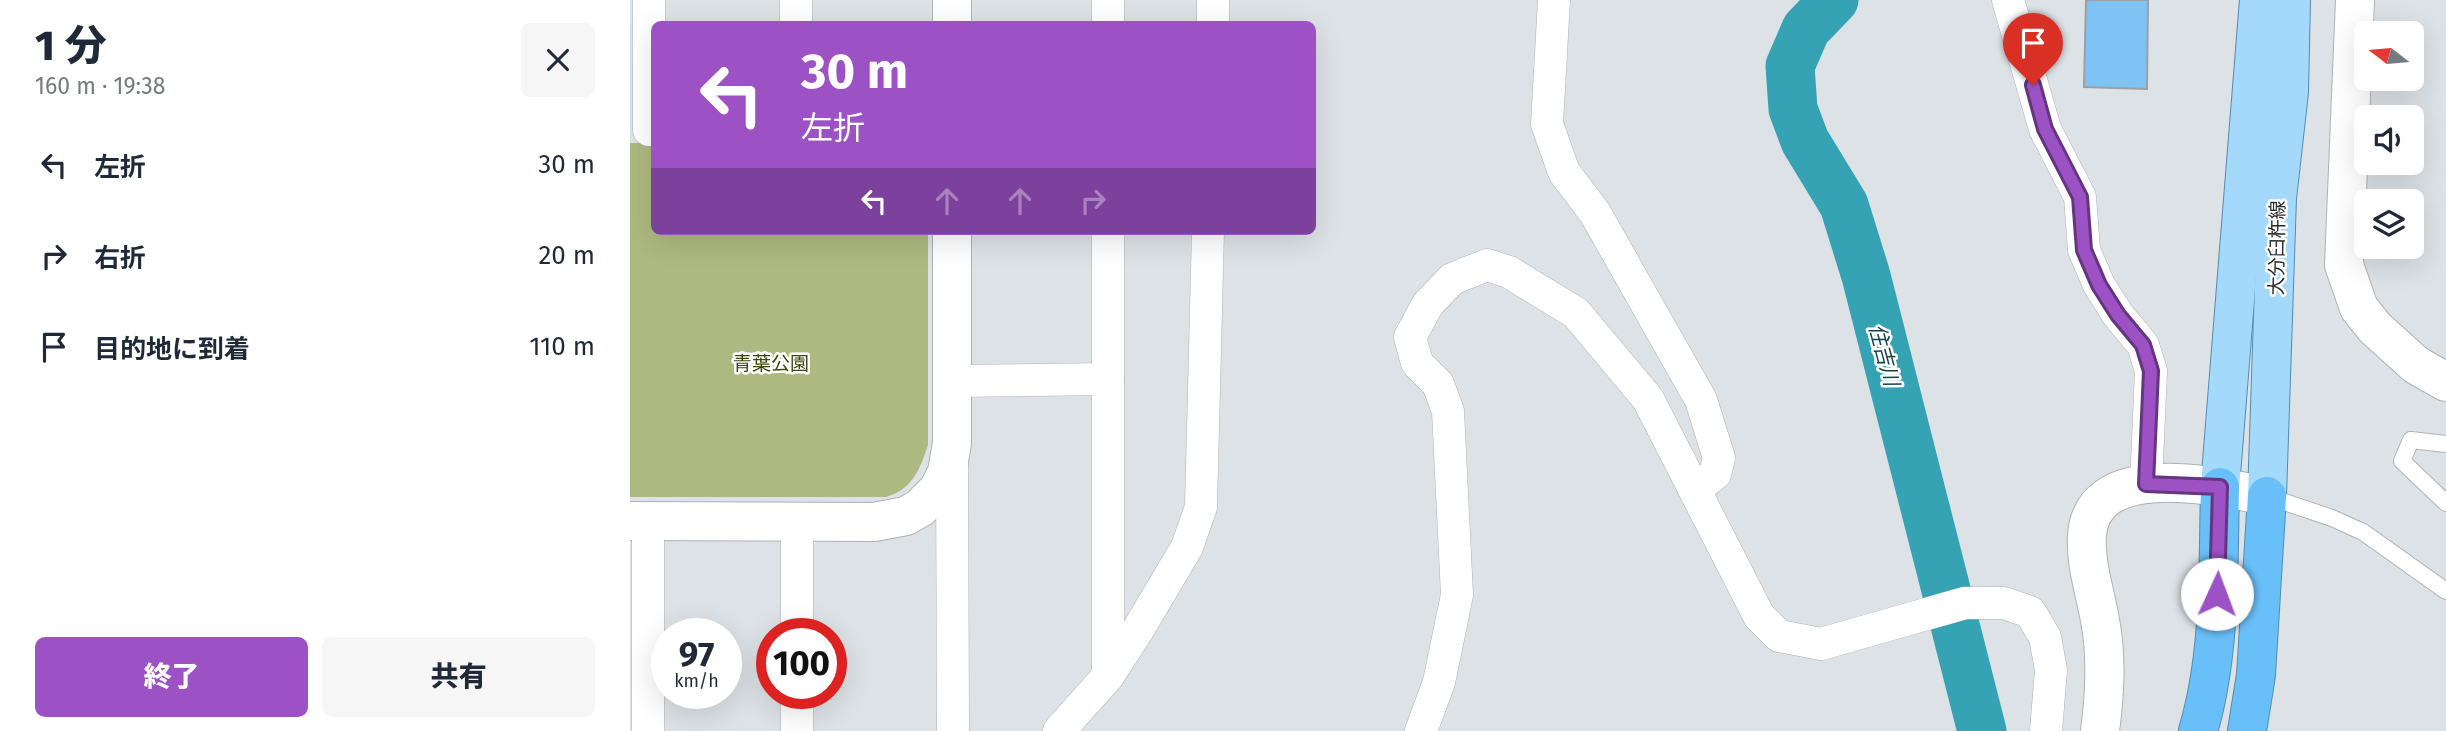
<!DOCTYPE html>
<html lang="ja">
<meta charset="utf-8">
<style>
body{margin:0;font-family:"Fira Sans","Noto Sans JP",sans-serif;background:#f6f6f7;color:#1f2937;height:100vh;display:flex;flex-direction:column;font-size:26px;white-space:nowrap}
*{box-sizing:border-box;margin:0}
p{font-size:23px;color:#747a83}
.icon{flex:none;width:38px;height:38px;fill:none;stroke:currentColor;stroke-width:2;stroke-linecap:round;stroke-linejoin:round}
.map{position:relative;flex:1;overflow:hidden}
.sheet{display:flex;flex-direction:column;background:#fff;width:630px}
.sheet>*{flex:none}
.banner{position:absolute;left:21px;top:21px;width:665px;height:214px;border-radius:10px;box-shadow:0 7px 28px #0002;background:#9c52c4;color:#fff;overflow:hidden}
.needle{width:46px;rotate:286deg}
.tools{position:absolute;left:1724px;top:21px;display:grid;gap:14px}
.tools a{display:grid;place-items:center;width:70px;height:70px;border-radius:10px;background:#fff;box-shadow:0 7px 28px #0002;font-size:35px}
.speed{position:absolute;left:21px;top:618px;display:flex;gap:14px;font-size:35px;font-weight:700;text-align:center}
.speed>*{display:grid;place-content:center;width:91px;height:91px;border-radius:50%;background:#fff;box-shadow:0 7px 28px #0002;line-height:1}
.speed small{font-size:18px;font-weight:400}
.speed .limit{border:10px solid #d22;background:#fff;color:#111}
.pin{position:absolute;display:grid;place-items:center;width:60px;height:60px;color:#fff;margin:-72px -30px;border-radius:50% 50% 50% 0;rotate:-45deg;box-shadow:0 0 7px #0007}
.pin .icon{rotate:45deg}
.me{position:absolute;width:77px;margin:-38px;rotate:2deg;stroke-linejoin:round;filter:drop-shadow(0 0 5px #0008)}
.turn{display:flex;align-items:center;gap:24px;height:147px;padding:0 35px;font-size:32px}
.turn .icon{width:91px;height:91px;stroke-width:2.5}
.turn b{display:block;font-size:49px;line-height:60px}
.lanes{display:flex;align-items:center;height:66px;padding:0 35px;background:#0003;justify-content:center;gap:35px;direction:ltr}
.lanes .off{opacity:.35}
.round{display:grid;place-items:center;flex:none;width:74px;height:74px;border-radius:10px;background:#f6f6f7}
.head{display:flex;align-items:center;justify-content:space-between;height:119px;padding:0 35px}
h1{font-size:42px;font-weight:800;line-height:52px}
.action{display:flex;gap:14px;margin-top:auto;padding:14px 35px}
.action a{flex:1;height:80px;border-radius:10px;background:#9c52c4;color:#fff;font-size:28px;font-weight:800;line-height:80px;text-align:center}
.action a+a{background:#f6f6f7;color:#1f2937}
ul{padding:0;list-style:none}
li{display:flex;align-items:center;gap:21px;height:91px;padding:0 35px}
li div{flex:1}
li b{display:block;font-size:26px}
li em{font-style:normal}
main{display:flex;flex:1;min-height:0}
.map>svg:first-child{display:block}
.green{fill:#aeb981}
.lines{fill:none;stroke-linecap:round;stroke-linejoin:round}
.river{stroke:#35a3b3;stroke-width:49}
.building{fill:#7fc2f4;stroke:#9ca0a4;stroke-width:2}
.service-casing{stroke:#adb2b5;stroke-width:18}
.minor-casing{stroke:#adb2b5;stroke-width:33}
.tertiary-casing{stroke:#adb2b5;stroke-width:40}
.primary-casing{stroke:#538cb1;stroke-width:40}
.motorway-casing{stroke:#538cb1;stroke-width:40}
.service{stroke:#fff;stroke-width:16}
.minor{stroke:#fff;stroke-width:32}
.tertiary{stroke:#fff;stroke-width:38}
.primary{stroke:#a5d9fb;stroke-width:38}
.motorway{stroke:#69c0f8;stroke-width:38}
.route-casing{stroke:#65357f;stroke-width:18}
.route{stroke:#9c52c4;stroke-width:12}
.labels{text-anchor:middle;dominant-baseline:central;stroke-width:5;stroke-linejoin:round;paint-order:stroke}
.street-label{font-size:19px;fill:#292a2c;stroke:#fff}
.park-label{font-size:19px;fill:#3d450b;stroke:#fff}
.water-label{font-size:21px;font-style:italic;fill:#14444b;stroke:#fff}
</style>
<main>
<section class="sheet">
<div class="head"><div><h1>1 分</h1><p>160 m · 19:38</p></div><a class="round"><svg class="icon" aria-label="close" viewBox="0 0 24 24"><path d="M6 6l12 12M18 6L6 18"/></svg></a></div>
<ul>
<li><svg class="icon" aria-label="left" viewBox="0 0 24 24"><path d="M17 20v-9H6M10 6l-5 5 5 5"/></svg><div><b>左折</b></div><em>30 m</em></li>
<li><svg class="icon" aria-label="right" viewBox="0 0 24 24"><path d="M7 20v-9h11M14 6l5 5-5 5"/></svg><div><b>右折</b></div><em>20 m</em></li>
<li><svg class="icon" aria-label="arrive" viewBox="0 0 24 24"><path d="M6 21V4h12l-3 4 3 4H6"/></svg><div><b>目的地に到着</b></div><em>110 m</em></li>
</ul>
<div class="action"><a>終了</a><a>共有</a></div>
</section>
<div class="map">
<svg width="1816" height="731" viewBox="0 0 1816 731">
<rect width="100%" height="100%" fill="#dde2e6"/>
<path class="green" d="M0,143H24V231H298V445C290,469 283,489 256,497H0Z"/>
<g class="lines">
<polyline class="river" points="1204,0 1176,29 1160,66 1163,109 1175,141 1214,205 1236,276 1352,731"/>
</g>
<polygon class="building" points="1456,0 1518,0 1517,89 1454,87"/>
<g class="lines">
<g class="service-casing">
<g id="service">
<polyline points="1816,444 1781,440 1772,461 1816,503"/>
<polyline points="1637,496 1702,518 1733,532 1816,591"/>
</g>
</g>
<g class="minor-casing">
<g id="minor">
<polyline points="19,0 19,130"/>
<polyline points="166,0 166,24"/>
<polyline points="924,0 917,124 934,172 965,213 1071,400 1089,458 1085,474 1066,489"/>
<polyline points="1378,0 1415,129 1450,197 1454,250 1469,285 1488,315 1513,345 1521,371 1516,484"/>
<polyline points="478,24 478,0"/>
<polyline points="583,24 583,0"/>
<polyline points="322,381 478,379"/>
<polyline points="322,459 323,731"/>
<polyline points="18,522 18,731"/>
<polyline points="167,634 167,522"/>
<polyline points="478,676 478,231"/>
<polyline points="167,731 167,693"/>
<polyline points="429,731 478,676 506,633 557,547 571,507 578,231"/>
<polyline points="791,731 809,682 827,595 818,411 808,384 787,363 780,337 798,304 822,279 857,265 879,272 946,313 1018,399 1129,616 1149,636 1191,644 1335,603 1374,603 1400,612 1415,637 1421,670 1416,731"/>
</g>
</g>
<g class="tertiary-casing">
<g id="tertiary">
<polyline points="322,0 322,24"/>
<polyline points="1725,0 1714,265 1729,308 1745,328 1786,365 1816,382"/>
<polyline points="0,521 244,522 276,516 290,508 308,490 317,472 322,443 322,231"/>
<path d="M1470,731C1475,693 1477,657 1470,620C1465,592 1455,563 1457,535C1463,457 1589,487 1637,496"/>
</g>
</g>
<g class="primary-casing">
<g id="primary">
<polyline points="1590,487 1629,0"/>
<polyline points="1637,496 1647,198 1659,92 1661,0"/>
</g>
</g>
<g class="motorway-casing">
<g id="motorway">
<path d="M1568,731C1591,654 1588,567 1590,487"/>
<polyline points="1617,731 1626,675 1637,496"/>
</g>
</g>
<use href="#service" class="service"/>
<use href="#minor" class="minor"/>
<use href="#tertiary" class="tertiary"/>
<use href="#primary" class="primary"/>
<use href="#motorway" class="motorway"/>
</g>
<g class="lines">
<g class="route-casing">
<polyline id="route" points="1403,85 1415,129 1450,197 1454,250 1469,285 1488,315 1513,345 1521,371 1516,484 1590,487 1587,594"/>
</g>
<use href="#route" class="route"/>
</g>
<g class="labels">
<g class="street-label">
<text transform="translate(1647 248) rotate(-89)">大分臼杵線</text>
</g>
<g class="park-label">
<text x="141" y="363">青葉公園</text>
</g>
<g class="water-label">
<text transform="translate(1254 355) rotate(75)">住吉川</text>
</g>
</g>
</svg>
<div class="tools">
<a><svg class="needle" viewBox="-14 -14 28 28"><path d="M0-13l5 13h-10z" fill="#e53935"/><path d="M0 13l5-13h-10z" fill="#747a83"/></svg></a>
<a><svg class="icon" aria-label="sound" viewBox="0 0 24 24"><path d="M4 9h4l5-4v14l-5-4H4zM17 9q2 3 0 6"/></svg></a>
<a><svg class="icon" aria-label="layers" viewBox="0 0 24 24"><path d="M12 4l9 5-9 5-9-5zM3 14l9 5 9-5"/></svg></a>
</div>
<div class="speed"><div>97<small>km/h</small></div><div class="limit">100</div></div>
<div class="pin" style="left:1403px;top:85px;background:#d93025"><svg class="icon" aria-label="arrive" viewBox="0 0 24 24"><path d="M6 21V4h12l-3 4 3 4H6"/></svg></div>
<svg class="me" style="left:1587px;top:594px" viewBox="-20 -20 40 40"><circle r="19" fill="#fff"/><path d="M0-13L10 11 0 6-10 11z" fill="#9c52c4"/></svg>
<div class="banner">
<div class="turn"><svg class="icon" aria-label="left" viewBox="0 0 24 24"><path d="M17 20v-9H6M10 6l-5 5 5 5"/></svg><div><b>30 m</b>左折</div></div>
<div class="lanes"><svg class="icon" aria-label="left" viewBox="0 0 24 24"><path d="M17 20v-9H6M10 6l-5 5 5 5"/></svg><svg class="icon off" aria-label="ahead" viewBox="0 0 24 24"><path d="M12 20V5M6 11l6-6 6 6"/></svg><svg class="icon off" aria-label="ahead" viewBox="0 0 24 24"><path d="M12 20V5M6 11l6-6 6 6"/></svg><svg class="icon off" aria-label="right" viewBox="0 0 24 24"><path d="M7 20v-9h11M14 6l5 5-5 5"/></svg></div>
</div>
</div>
</main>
